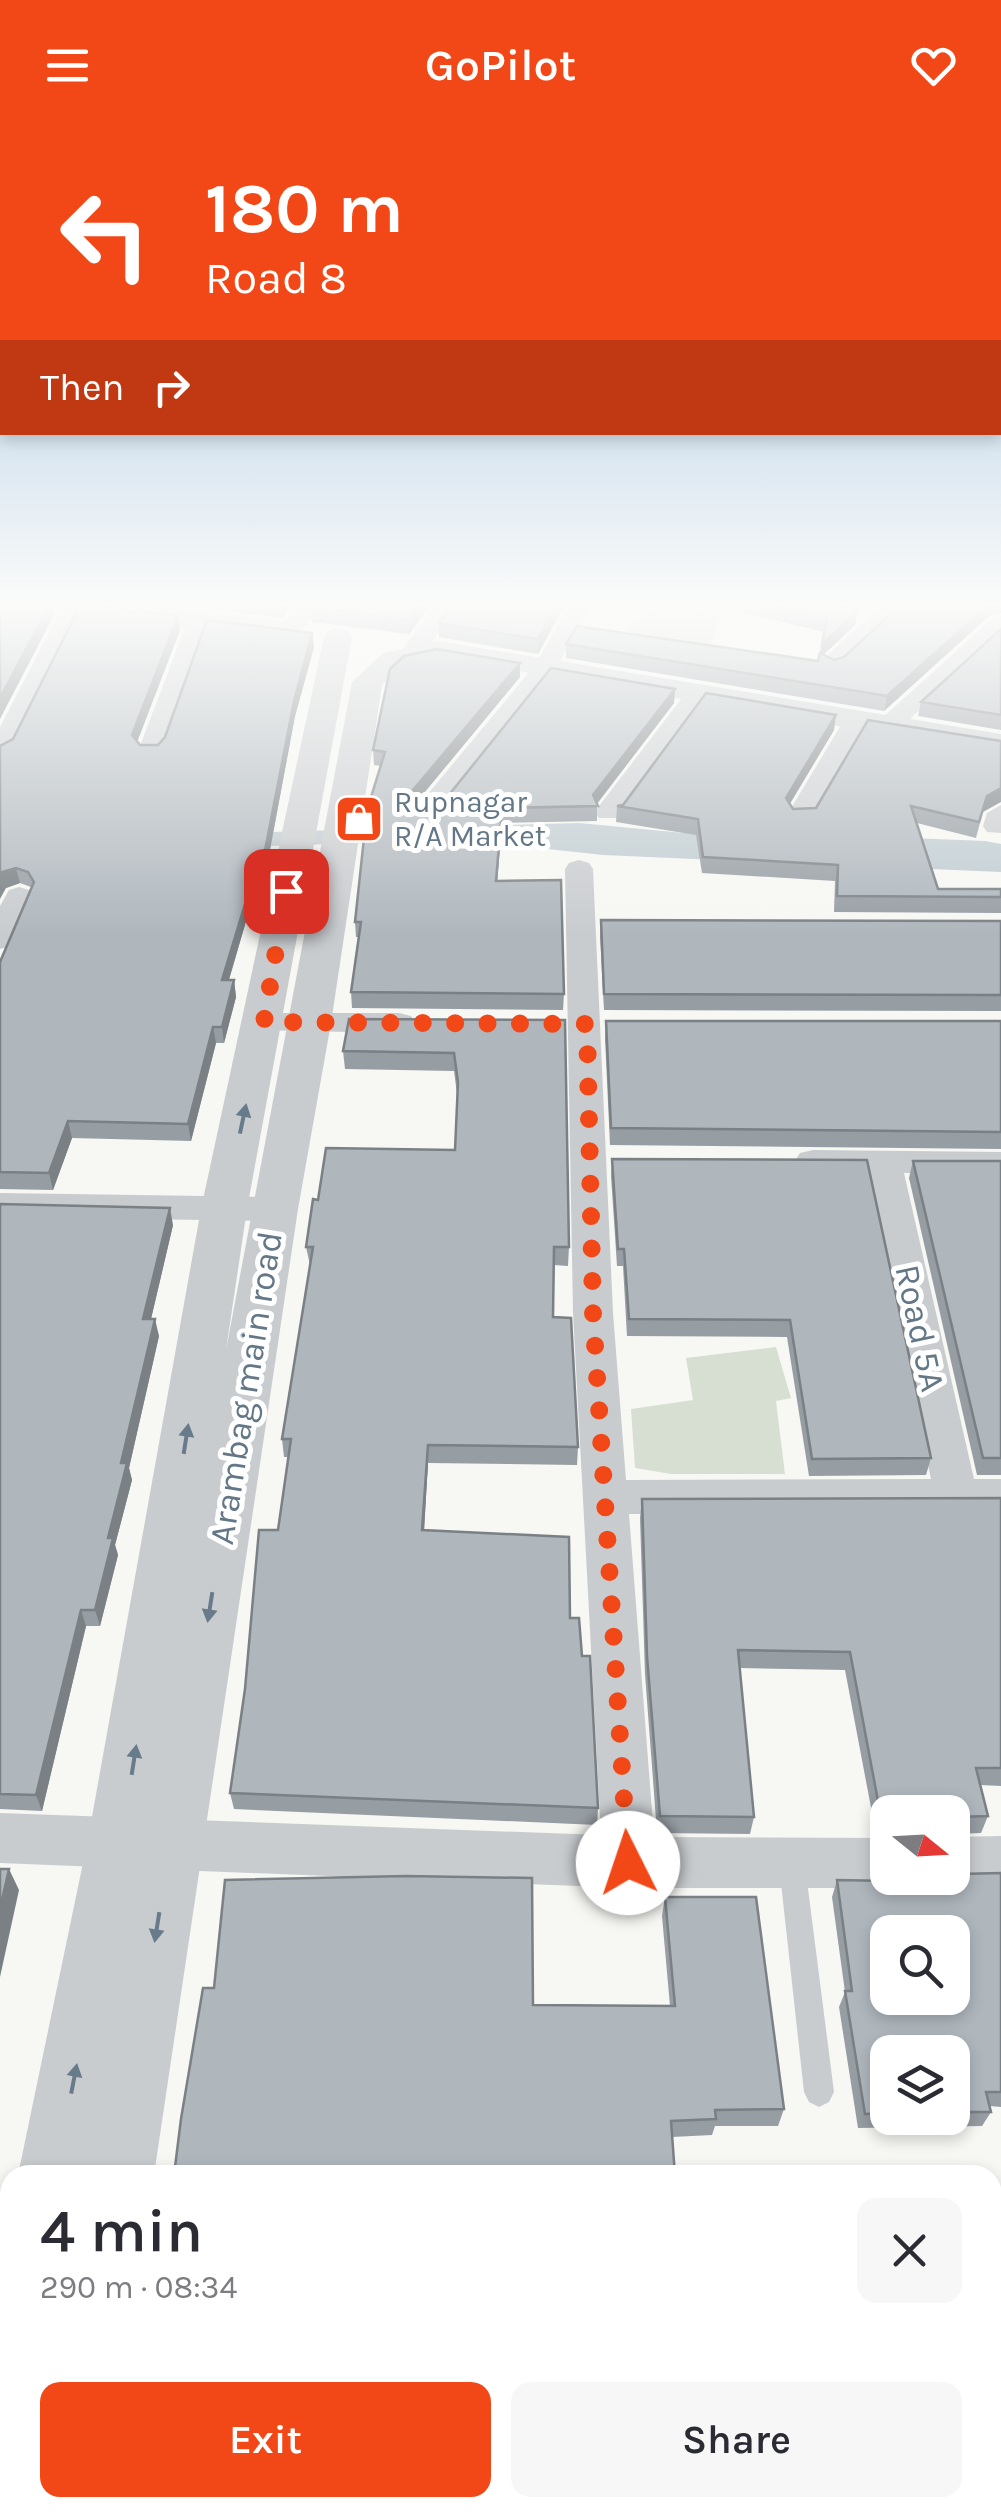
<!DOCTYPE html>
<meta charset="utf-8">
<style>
body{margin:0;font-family:Karla,sans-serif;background:#f7f7f7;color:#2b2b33;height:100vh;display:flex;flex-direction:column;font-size:38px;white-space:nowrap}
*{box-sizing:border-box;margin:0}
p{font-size:32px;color:#7c7c81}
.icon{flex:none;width:55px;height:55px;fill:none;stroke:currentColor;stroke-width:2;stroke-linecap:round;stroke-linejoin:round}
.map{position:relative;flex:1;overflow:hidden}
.side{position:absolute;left:0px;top:2035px;width:1002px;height:352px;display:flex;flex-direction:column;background:#fff;border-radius:30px 30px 0 0;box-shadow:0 5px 15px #0003}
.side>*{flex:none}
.guide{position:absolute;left:0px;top:0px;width:1002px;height:305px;box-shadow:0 5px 15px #0003;background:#f24817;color:#fff;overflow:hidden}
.needle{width:65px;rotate:108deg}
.fabs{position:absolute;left:870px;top:1665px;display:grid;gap:20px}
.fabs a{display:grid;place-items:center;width:100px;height:100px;border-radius:20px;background:#fff;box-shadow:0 5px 15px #0003;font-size:50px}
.pin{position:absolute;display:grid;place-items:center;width:85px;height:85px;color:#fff;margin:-42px;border-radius:20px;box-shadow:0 5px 15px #0006}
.me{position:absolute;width:110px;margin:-55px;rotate:356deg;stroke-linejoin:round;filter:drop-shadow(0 0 8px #0008)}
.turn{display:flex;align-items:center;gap:35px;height:210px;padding:0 40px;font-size:45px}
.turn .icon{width:130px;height:130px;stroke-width:2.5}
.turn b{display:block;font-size:70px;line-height:85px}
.then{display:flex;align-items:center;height:95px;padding:0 40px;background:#0003;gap:20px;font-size:38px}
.round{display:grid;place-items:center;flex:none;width:105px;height:105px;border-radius:20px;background:#f7f7f7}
.summary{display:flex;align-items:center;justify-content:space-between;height:170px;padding:0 40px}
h1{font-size:60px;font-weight:600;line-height:75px}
.cta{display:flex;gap:20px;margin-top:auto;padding:20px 40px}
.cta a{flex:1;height:115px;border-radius:20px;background:#f24817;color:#fff;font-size:40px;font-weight:600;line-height:115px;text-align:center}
.cta a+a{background:#f7f7f7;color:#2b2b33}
header{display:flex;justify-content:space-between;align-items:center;height:130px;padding:0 40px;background:#f24817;color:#fff;font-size:45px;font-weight:600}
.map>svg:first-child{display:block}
.green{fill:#d7dfd3}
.water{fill:#bfcbd0}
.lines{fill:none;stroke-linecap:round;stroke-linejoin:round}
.service{fill:#c9cccf;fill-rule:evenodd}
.minor{fill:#c9cccf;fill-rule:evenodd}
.tertiary{fill:#c9cccf;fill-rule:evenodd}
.wall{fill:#969da3;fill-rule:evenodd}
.shaded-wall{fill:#7a8084}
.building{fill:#afb7bd;stroke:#7a8084;stroke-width:2.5;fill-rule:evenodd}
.oneway{fill:#687b8b}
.route{stroke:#f24817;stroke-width:18;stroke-dasharray:0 32.4}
.labels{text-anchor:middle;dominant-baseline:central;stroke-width:10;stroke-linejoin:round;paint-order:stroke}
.far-poi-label{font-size:30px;fill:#637787;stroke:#fff;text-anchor:start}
.street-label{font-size:35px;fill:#637787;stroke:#fff}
</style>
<header><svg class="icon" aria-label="menu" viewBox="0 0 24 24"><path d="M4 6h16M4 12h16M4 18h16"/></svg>GoPilot<svg class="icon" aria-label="heart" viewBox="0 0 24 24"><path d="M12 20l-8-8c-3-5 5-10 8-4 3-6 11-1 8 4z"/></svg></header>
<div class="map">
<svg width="1001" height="2386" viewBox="0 0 1001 2386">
<rect width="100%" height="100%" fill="#f7f7f3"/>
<g class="green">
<polygon points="667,472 720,488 707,524 655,516 626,499"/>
<polygon points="776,1217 791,1268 776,1271 785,1344 671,1344 635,1338 631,1279 693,1270 686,1228"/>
</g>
<polygon class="water" points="0,690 272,702 579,693 684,703 711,700 985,711 1001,714 1001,742 603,725 501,714 397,712 267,716"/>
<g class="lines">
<polygon class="service" points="792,1722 801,1726 805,1735 834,1962 829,1972 819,1977 809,1972 804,1962 779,1735 783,1726"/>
<g class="minor">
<polygon points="65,472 83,472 85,476 13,622 0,630 0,597"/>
<polygon points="301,472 324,472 295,506 279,506 276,501"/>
<polygon points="438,472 461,472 424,522 408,522 404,517"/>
<polygon points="571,472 593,472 554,542 437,689 417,689 413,683 417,677 536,534"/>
<polygon points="886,472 911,472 839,539 823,539 819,534 823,529"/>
<polygon points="199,483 210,490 164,621 160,626 142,626 138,621 188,490"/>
<polygon points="1001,486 1001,505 899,599 881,599 877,594 881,589 993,488"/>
<polygon points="698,557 710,564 619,688 599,688 595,682 599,676 689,559"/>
<polygon points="857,582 870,590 815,685 811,691 791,691 787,685 844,590"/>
<polygon points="1001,675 1001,703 987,702 983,696 987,683"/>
<polygon points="579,730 589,733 593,739 613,1183 626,1350 931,1349 867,1043 800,1039 795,1031 800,1023 813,1020 1001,1022 1001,1044 904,1043 974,1349 1001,1349 1001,1383 629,1384 654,1707 888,1708 888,1748 908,1748 907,1751 888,1758 629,1758 0,1733 0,1683 601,1705 573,1183 565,739 569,733"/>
<polygon points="19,757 29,760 34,766 15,810 11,816 0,819 0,776 9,760"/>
<polygon points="263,883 399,883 411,886 415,893 411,900 399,903 251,900 247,893 251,886"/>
<polygon points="0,1063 275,1067 288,1070 294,1079 288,1088 275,1091 0,1087"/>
<polygon points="1001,1706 1001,1756 952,1757 933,1750 952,1748 952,1707"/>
<rect x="0" y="2148" width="10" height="64"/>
</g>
<g class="tertiary">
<polygon points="32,472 121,472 275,490 285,493 289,499 285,505 275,508 46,480"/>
<polygon points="338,498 348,501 352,507 247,1079 226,1220 352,552 383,523 438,511 1001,604 1001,624 442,528 403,536 382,555 331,893 298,1079 154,2045 18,2045 88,1709 201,1079 324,507 328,501"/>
<polygon points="10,2240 10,2370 0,2375 0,2244"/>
<polygon points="20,2378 106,2378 105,2386 19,2386"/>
</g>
</g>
<g class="wall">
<polygon points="152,472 296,472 282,488"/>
<polygon points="433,472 409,504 312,492 311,478"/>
<polygon points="455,472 566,472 538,524 439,507 439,493"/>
<polygon points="699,472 822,472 855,495 823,525 834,530 1001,472 1001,483 990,485 884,581 566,528 566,514 818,531 824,502"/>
<polygon points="852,472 881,472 874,478"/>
<polygon points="1001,499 1001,600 918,586 921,572"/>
<polygon points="180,500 137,612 140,615 158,615 312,503 314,517 295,586 263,757 256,757 229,850 234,850 236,867 224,913 216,913 191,1011 72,1008 53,1060 0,1059 0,832 31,757 20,753 6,758 0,616"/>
<polygon points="520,533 520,547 414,675 416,678 440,676 675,559 674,573 597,674 597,691 502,693 497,751 564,864 563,880 352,878 351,862 358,807 356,807 355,792 381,636 374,635 373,620"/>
<polygon points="834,600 790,674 793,679 816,678 1001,611 976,708 917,693 938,759 1001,759 1001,783 834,782 835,751 702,743 696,705 616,692 617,676"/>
<polygon points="601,790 1001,791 1001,881 604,880 600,806"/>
<polygon points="565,890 569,1117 568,1136 554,1135 553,1187 578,1317 577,1335 428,1333 424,1400 570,1488 582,1526 598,1678 597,1695 234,1679 230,1663 278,1400 288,1327 284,1327 282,1309 310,1135 306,1117 318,1070 455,1020 457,964 454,941 345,939 343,921"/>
<polygon points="606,891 1001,891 1001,1019 610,1015 605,908"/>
<polygon points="612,1029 867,1030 931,1328 926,1345 809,1346 787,1207 627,1206 623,1136 617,1136 611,1046"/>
<polygon points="913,1031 1001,1031 1001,1345 977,1345 909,1048"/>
<polygon points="0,1074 173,1095 151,1189 159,1206 129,1338 132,1350 115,1415 118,1425 100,1496 86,1496 42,1681 0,1679"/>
<polygon points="1001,1368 1001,1656 981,1655 988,1686 981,1703 956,1704 955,1728 952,1735 952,1682 888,1682 888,1707 876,1704 845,1540 740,1538 754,1687 750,1704 657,1703 645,1544 640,1388 642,1369"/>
<path d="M1001,1743V1977L990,1976L991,1982L982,1996L858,1998L839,1877L845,1862L832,1767L837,1750L890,1751L891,1748H952L959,1744ZM888,1922H952V1988H888Z"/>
<polygon points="665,1767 784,1979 778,1996 715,1996 712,2005 672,2007 533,1875 670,1876 662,1786"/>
</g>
<g class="shaded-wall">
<polygon points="51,472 54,485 0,589 0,568"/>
<polygon points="282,472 296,472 282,488 281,474"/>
<polygon points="422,472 433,472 409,504 409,490"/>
<polygon points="559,472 566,472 538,524 538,509"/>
<polygon points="992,472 1001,472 1001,483 990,485 884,581 887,566"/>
<polygon points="858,481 855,495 820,528 822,514"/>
<polygon points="178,486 180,500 134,620 132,605"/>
<polygon points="312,503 314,517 295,586 263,757 261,741 294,571"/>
<polygon points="520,533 520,547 414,675 409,670 413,660"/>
<polygon points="675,559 674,573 595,676 593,665"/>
<polygon points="836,585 834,600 784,683 786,668"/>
<polygon points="1001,658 1001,672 983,682 976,708 987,666"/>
<polygon points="502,678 502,693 496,766 496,751"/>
<polygon points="16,738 20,753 6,758 0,769 0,746 2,742"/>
<polygon points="255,741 256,757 224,866 222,850"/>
<polygon points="234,850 236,867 224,913 222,897"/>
<polygon points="213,897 216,913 191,1011 188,994"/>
<polygon points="68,991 72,1008 53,1060 49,1043"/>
<polygon points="170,1078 173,1095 147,1206 143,1189"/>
<polygon points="155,1189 159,1206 129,1338 132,1350 115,1415 118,1425 100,1496 95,1480 108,1408 121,1333"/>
<polygon points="428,1315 428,1333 423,1419 422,1400"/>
<polygon points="81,1480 86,1496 42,1681 36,1665"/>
<polygon points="9,1739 19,1760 0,1847 0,1779"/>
</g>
<g class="building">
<polygon points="0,472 51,472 0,568"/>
<polygon points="316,472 422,472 409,490 311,478"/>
<polygon points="455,472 559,472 538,509 439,493"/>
<polygon points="759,472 822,472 858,481 822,514 827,488"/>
<polygon points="904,472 992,472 887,566 566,514 577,496 818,531 820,523 834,530 844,527"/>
<polygon points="81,474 178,486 132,605 140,615 158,615 165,607 207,490 312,503 294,571 261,741 255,741 222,850 234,850 222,897 213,897 188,994 68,991 49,1043 0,1042 0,832 34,752 28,742 16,738 2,742 0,746 0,616 13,609"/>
<polygon points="1001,499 1001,585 921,572"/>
<polygon points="436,519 520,533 413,660 409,670 416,678 440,676 551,538 675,559 593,665 598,676 502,678 496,751 561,750 564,864 351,862 361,792 355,792 367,680 385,622 373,620 390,539 404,526"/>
<polygon points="706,563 836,585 786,668 793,679 816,678 868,590 1001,611 1001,658 987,666 979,692 911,676 938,759 1001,759 1001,767 837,766 838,735 703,727 698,689 617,676 623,675"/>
<polygon points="601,790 1001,791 1001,865 604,864"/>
<polygon points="349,889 565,890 569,1117 554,1117 553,1187 571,1188 578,1317 428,1315 422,1400 569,1407 570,1488 579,1488 582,1526 590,1526 598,1678 230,1663 245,1559 259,1400 278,1400 291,1309 282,1309 313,1117 306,1117 313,1069 318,1070 326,1018 455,1020 458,952 454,923 343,921"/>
<polygon points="606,891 1001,891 1001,1002 611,998"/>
<polygon points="612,1029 867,1030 931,1328 812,1329 790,1190 629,1189 624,1119 618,1119"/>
<polygon points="913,1031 1001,1031 1001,1328 983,1328"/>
<polygon points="0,1074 170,1078 143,1189 155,1189 121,1333 127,1333 108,1408 113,1408 95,1480 81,1480 36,1665 0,1664"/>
<polygon points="1001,1368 1001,1638 976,1638 988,1686 956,1687 955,1728 952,1728 952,1682 888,1682 888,1689 881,1687 850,1522 738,1520 754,1687 660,1686 647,1526 642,1369"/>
<polygon points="0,1739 9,1739 0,1779"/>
<path d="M952,1741L959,1744L1001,1743V1962H986L991,1982H952V1922H888V1983L865,1984L845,1861H852L837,1750L893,1751V1748H952ZM888,1802H952V1868H888Z"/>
<polygon points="406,1746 532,1748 533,1875 675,1876 665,1767 756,1767 784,1979 715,1980 716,1989 671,1991 675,2045 174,2045 181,1989 203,1858 214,1858 225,1750"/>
<polygon points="343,2378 343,2386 115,2386 116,2379"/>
</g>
<defs><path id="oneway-solid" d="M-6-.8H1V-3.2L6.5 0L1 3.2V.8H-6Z" transform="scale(2.5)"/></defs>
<g class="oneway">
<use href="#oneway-solid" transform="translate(243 989) rotate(-78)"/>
<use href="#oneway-solid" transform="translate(186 1309) rotate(-81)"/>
<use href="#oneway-solid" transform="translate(210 1477) rotate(99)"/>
<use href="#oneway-solid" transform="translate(134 1630) rotate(-81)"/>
<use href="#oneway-solid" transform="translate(157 1797) rotate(99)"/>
<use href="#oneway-solid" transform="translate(74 1949) rotate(-79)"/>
</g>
<linearGradient id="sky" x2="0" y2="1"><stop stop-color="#97bdde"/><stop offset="0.59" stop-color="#fbfbfa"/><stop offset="1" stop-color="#fbfbfa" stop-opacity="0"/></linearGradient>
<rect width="1001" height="806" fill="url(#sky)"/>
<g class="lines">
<polyline class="route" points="286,761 264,892 587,894 593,1183 628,1733"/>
</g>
<defs>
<g id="shop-square" transform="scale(2.5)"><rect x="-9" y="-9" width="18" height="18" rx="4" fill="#f24817" stroke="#fff"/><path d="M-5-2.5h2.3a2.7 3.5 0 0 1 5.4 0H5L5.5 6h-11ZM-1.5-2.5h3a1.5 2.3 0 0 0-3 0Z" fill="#fff"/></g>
</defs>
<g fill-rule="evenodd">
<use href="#shop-square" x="359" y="689"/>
</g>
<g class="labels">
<g class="far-poi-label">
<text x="394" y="672">Rupnagar<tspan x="394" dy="34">R/A Market</tspan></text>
</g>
<g class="street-label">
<text transform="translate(920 1198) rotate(78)">Road 5A</text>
<text transform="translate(246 1258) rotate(-81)">Arambag main road</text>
</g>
</g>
</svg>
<div class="fabs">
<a><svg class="needle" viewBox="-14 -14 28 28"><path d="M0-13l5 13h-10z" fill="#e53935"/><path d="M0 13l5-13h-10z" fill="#7c7c81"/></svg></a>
<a><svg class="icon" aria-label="search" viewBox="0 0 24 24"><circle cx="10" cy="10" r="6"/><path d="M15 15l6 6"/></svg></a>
<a><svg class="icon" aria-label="layers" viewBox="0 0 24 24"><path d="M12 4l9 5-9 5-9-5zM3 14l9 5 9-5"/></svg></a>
</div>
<div class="pin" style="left:286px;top:761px;background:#d93025"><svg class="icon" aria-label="arrive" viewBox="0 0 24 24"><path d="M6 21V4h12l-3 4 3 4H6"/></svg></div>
<svg class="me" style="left:628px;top:1733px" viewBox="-20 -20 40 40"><circle r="19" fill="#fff"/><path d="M0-13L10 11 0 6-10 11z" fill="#f24817"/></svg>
<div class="guide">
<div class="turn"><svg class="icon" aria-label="left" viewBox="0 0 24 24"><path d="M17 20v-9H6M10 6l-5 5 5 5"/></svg><div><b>180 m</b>Road 8</div></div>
<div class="then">Then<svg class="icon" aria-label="right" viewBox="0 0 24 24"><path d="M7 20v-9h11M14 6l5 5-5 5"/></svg></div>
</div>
<section class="side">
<div class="summary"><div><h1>4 min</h1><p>290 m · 08:34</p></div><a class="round"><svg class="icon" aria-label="close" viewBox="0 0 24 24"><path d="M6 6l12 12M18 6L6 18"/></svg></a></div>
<div class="cta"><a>Exit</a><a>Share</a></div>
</section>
</div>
